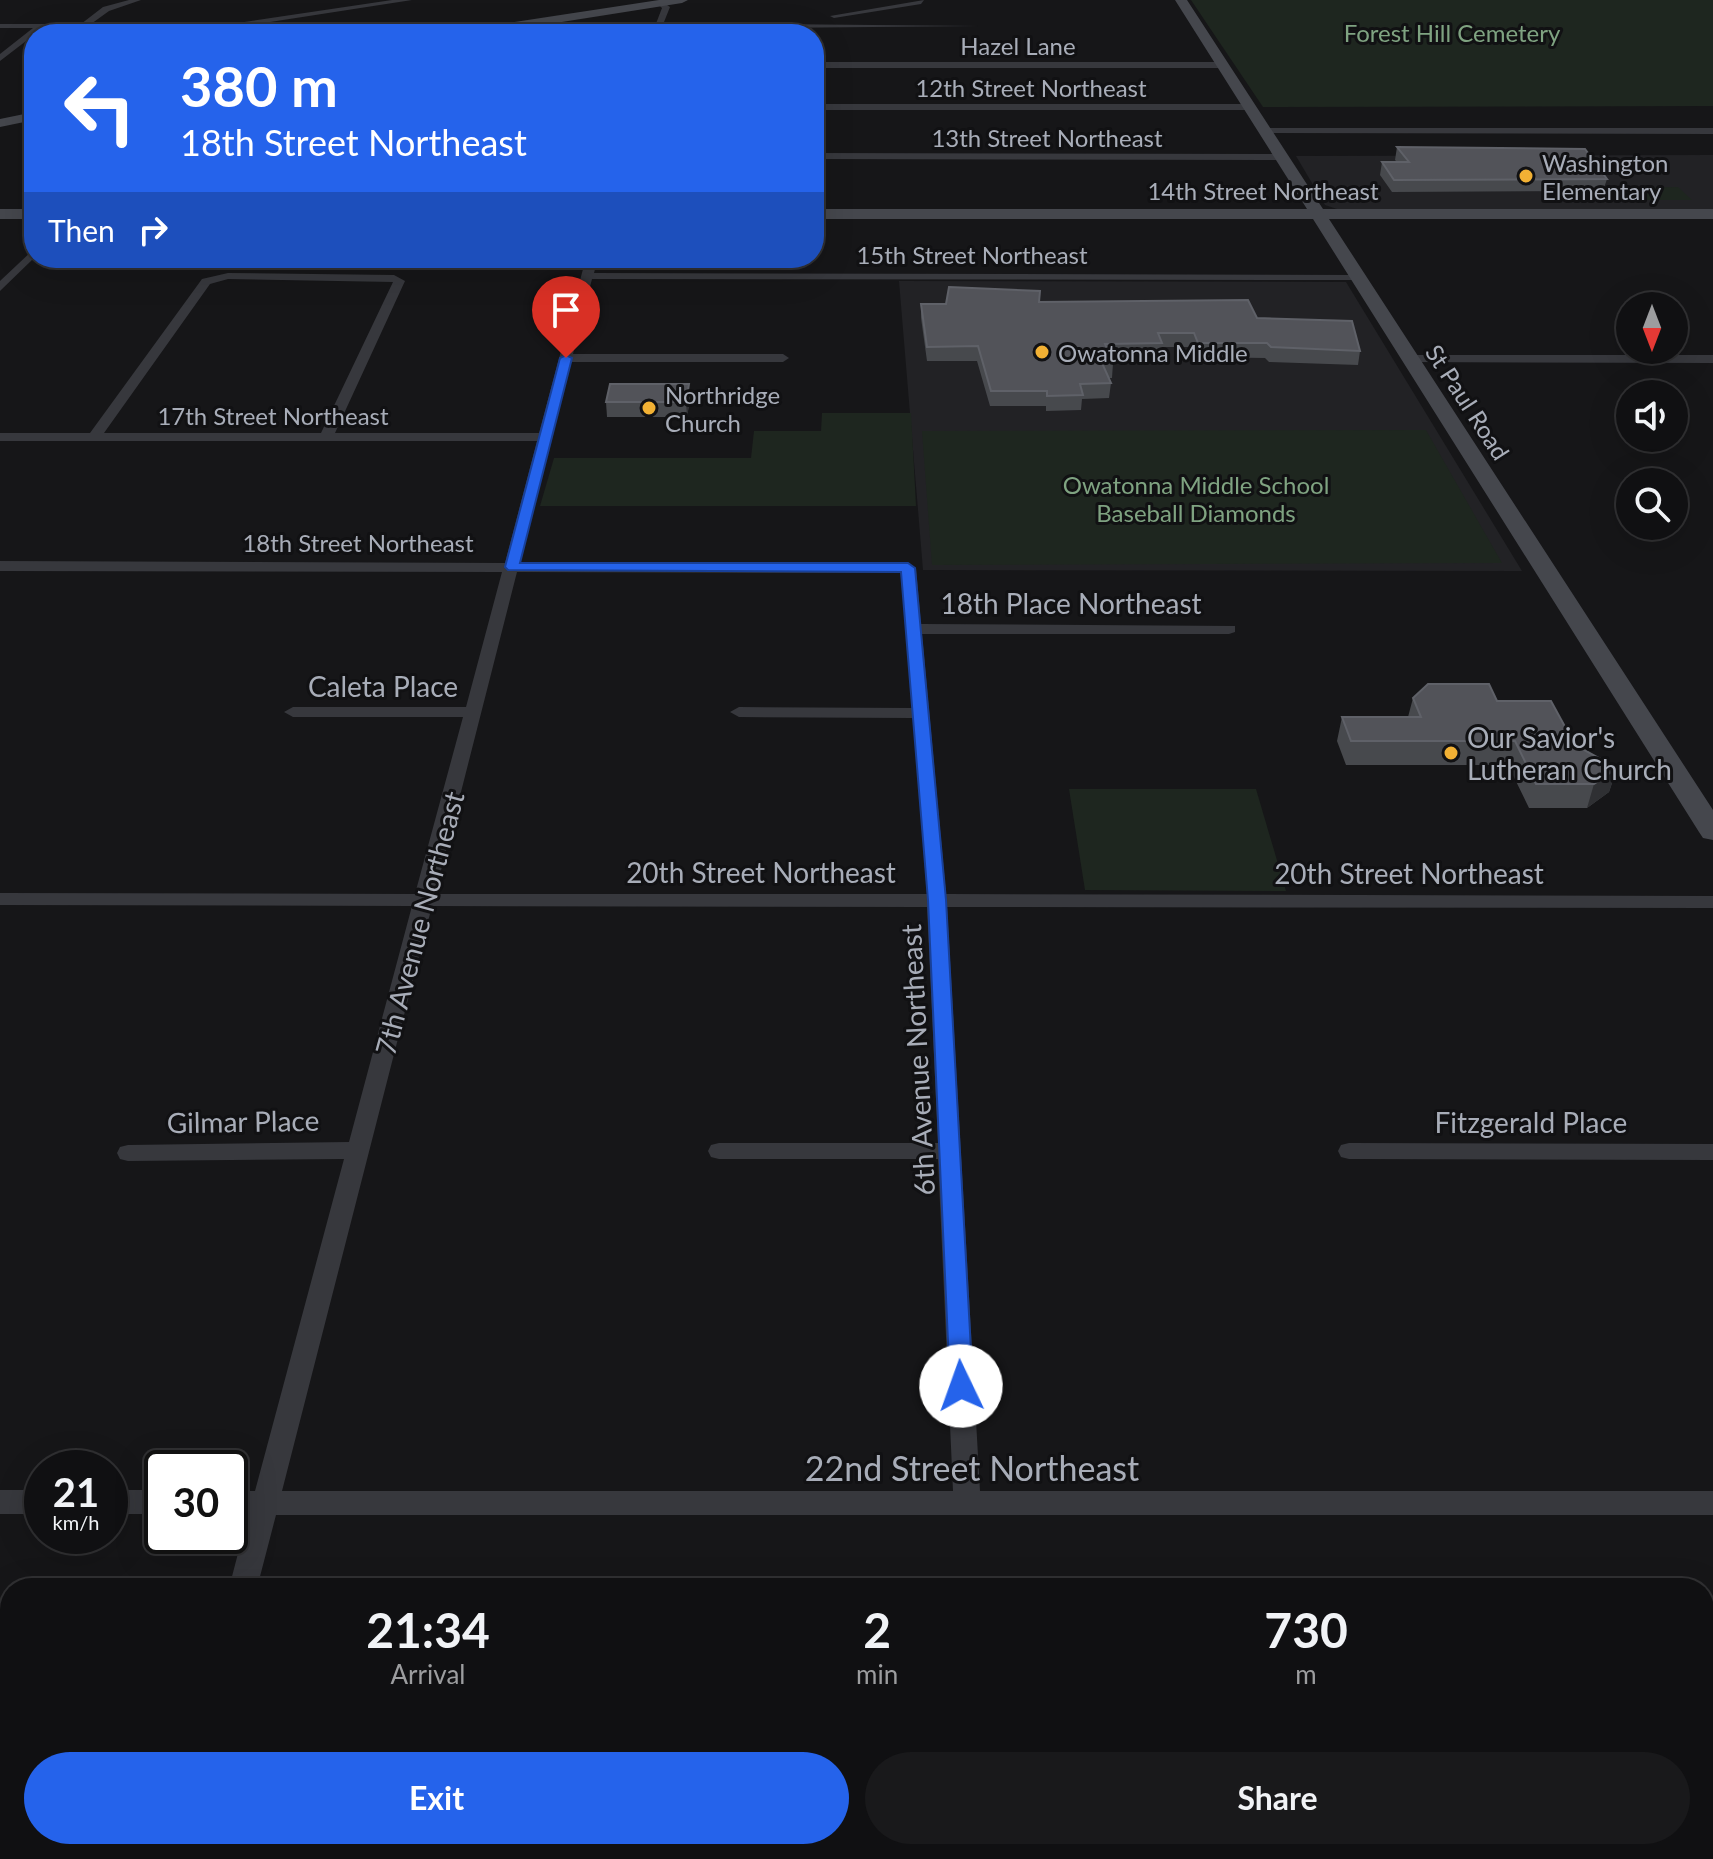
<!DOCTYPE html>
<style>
body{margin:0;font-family:Lato,sans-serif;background:#19191b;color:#f1f3f6;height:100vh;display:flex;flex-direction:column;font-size:30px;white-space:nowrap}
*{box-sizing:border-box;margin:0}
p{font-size:26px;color:#9c9d9f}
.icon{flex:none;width:44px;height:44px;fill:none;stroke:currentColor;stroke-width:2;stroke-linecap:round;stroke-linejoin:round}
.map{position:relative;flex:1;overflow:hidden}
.sheet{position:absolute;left:0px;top:1578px;width:1714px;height:282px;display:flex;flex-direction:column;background:#101012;border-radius:32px 32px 0 0;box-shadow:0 8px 32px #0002,0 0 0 2px #303032}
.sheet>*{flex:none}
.hud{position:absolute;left:24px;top:24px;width:800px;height:244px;border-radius:32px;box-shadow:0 8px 32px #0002,0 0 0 2px #303032;background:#2563eb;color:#fff;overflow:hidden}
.needle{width:52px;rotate:180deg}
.tools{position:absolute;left:1616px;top:292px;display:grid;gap:16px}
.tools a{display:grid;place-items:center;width:72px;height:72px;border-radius:50%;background:#101012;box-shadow:0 8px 32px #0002,0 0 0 2px #303032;font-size:40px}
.speed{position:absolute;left:24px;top:1450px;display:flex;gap:16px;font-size:40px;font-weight:700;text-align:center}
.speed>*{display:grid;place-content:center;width:104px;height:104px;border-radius:50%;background:#101012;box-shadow:0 8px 32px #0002,0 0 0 2px #303032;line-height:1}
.speed small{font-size:20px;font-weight:400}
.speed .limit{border:4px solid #111;border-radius:12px;background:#fff;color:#111}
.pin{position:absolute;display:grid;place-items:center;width:68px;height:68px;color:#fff;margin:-82px -34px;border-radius:50% 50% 50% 0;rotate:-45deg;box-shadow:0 0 8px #0007}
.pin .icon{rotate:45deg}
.me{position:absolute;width:88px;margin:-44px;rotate:357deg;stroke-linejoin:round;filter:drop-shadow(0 0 6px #0008)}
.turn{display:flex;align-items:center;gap:28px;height:168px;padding:0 24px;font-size:36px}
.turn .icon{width:104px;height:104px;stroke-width:2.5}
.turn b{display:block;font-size:56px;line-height:68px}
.then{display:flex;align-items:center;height:76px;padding:0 24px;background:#0003;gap:16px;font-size:30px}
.eta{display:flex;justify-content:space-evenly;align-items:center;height:136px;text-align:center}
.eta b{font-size:48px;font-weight:700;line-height:56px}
.button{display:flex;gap:16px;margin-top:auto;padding:16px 24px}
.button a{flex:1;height:92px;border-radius:48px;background:#2563eb;color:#fff;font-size:32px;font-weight:700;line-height:92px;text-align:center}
.button a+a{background:#19191b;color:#f1f3f6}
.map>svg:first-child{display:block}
.built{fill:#222225}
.green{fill:#1e261f}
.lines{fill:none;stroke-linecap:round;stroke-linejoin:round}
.street{fill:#37383d;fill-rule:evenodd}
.secondary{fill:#45474d;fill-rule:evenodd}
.wall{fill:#47494d}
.shaded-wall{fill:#2f3033}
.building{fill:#525359;stroke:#5f6168;stroke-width:2}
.route{fill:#2563eb;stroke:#184099;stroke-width:2}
.poi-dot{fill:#f2b134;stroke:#111113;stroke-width:3}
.labels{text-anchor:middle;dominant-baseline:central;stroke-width:6;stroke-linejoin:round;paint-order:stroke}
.far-park-label{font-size:24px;fill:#7fa381;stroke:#111113}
.far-street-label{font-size:24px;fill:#a8adb8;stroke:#111113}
.far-poi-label{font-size:24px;fill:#a8adb8;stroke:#111113;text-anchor:start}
.street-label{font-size:28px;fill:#a8adb8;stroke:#111113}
.poi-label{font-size:28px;fill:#a8adb8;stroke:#111113;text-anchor:start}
.near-street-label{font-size:34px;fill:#a8adb8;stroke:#111113}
</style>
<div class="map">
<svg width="1713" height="1859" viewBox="0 0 1713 1859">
<rect width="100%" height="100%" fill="#161618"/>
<g class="built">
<polygon points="1713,155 1713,209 1337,209 1325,205 1296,156"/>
<polygon points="899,281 1346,282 1522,571 923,570"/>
</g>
<g class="green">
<polygon points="1191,0 1713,0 1713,106 1263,107"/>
<polygon points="1678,187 1692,200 1634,200 1621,188"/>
<polygon points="822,413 911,413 916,506 540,506 554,458 751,458 754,431 821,431"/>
<polygon points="1426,430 1502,563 932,565 922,431"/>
<polygon points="1069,789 1256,789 1286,891 1085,890"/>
</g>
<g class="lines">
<g class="street">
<polygon points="129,0 141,0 109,11 91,24 231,24 392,0 412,0 231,28 43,28 0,61 0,54 33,28 0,28 0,24 81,24 103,7"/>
<polygon points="924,0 921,4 834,18 830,16"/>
<polygon points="661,1 670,7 662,27 769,24 979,26 769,28 652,34 662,8 657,3"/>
<polygon points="814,62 1221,62 1225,65 1221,68 814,68"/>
<polygon points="814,104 1248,104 1253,107 1248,110 814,110"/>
<polygon points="1264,128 1713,128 1713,134 1261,133"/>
<polygon points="814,153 1280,154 1285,157 1280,160 814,159"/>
<polygon points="34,249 34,258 0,291 0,281"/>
<path d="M586,258H598L594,273L1361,275L1363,277L1357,280L592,279L573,354H783L789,358L783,362H571L520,563H908L916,568L921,624L1235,626V632L1229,634H922L946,894L1713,896V908L947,907L980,1491H1713V1515H276L257,1588H229L248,1515H230V1491H255L344,1159L128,1161L120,1159L117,1153L120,1147L128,1145L349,1142L412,906L0,905V893L415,894L463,717H293L284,712L293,707H466L502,572L0,571V561L505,563L537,441H0V433H90L202,279L228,273L394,275L405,281L335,433H539ZM228,279L393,282L321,433H104L210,284ZM517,572L901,573L912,708L739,707L730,712L739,717L913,718L927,894H435ZM432,906L927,907L938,1143H719L711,1145L708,1151L711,1157L719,1159H938L953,1491H282Z"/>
<polygon points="1410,355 1713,355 1713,363 1406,362 1406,356"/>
<polygon points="1349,1143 1713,1144 1713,1160 1349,1159 1341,1157 1338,1151 1341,1145"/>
<rect x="0" y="1490" width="42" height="24"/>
<rect x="110" y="1490" width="52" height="24"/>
<polygon points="159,1850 191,1850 188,1859 156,1859"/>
</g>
<g class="secondary">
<polygon points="659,0 688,0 682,3 485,34 455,34 461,30"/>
<polygon points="1175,0 1187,0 1323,209 1713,209 1713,219 1329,219 1713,810 1713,840 1703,838 1699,832 1313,219 814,219 814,209 1307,209"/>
<polygon points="34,112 34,120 0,127 0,119"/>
<rect x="0" y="209" width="34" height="10"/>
</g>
</g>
<g class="wall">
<polygon points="1397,147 1607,179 1603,191 1392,192 1380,175 1382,162 1397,162 1395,160"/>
<polygon points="1039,302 1257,318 1360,351 1358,365 1269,362 1265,358 1197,357 1193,347 1162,347 1160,358 1111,359 1113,363 1112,378 1108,378 1111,383 1109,398 1082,399 1081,410 1046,411 1046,406 990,406 977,361 927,361 921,318 921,304"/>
<polygon points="690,399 687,417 607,417 606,402"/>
<polygon points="1413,698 1497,701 1617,768 1609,792 1587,808 1529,808 1508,765 1346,765 1337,741 1342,717 1408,717"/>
</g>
<g class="shaded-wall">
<polygon points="689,384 690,399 687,417 686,402"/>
<polygon points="1617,768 1609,792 1587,808 1594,784"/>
</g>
<g class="building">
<polygon points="1397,147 1585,149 1607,179 1394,180 1382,162 1409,162"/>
<polygon points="949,287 1040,291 1039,302 1248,300 1257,318 1352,321 1360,351 1271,347 1267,343 1198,343 1194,333 1158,333 1162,343 1105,344 1113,363 1102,363 1111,383 1080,384 1083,395 1047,396 1047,391 991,391 978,346 927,347 921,304 946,304"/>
<polygon points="610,384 689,384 686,402 606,402"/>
<polygon points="1428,684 1489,684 1497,701 1551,701 1575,745 1617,768 1594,784 1536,784 1515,741 1351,741 1342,717 1421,717 1413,698"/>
</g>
<polygon class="route" points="566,355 572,358 520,563 908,563 915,568 946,900 973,1386 970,1393 961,1395 953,1393 950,1386 928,900 901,572 508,570 505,567 560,358"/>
<g class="poi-dot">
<circle cx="1526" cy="176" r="8"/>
<circle cx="1042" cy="352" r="8"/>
<circle cx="649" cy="408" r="8"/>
<circle cx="1451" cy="753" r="8"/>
</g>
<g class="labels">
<g class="far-park-label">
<text x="1452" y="32">Forest Hill Cemetery</text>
<text x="1196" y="484">Owatonna Middle School<tspan x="1196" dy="28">Baseball Diamonds</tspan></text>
</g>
<g class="far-street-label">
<text x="1018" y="45">Hazel Lane</text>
<text x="1031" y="87">12th Street Northeast</text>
<text x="1047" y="137">13th Street Northeast</text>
<text x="1263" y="190">14th Street Northeast</text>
<text x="972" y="254">15th Street Northeast</text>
<text transform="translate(1468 402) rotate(57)">St Paul Road</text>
<text x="273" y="415">17th Street Northeast</text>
<text x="358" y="542">18th Street Northeast</text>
</g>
<g class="far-poi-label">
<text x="1542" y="162">Washington<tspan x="1542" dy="28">Elementary</tspan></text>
<text x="1058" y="352">Owatonna Middle</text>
<text x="665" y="394">Northridge<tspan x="665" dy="28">Church</tspan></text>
</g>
<g class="street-label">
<text x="1071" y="603">18th Place Northeast</text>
<text x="383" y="686">Caleta Place</text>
<text x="761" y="872">20th Street Northeast</text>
<text x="1409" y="873">20th Street Northeast</text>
<text transform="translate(419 923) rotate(-75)">7th Avenue Northeast</text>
<text transform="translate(917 1060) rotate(-93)">6th Avenue Northeast</text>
<text transform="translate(243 1121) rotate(-1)">Gilmar Place</text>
<text x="1531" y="1122">Fitzgerald Place</text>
</g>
<g class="poi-label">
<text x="1467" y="737">Our Savior's<tspan x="1467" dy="32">Lutheran Church</tspan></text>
</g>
<g class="near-street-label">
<text x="972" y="1467">22nd Street Northeast</text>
</g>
</g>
</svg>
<div class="tools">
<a><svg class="needle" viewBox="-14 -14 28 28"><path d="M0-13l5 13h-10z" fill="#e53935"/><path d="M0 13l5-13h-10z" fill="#9c9d9f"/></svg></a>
<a><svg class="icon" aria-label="sound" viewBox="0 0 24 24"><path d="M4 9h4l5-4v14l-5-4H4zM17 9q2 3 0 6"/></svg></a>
<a><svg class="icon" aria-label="search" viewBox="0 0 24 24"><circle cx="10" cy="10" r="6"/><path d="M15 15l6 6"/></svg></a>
</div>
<div class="speed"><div>21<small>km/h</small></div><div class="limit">30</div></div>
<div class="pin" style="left:566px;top:358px;background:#d93025"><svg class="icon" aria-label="arrive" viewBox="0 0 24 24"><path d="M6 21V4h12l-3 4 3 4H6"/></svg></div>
<svg class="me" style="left:961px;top:1386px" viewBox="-20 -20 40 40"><circle r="19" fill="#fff"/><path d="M0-13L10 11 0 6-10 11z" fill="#2563eb"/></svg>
<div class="hud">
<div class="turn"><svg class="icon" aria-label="left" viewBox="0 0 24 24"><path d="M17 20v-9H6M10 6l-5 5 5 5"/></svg><div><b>380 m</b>18th Street Northeast</div></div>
<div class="then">Then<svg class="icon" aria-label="right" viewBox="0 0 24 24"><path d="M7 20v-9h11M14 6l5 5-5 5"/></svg></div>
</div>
<section class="sheet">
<div class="eta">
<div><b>21:34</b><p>Arrival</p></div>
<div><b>2</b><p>min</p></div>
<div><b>730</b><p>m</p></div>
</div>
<div class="button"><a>Exit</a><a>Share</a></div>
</section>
</div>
